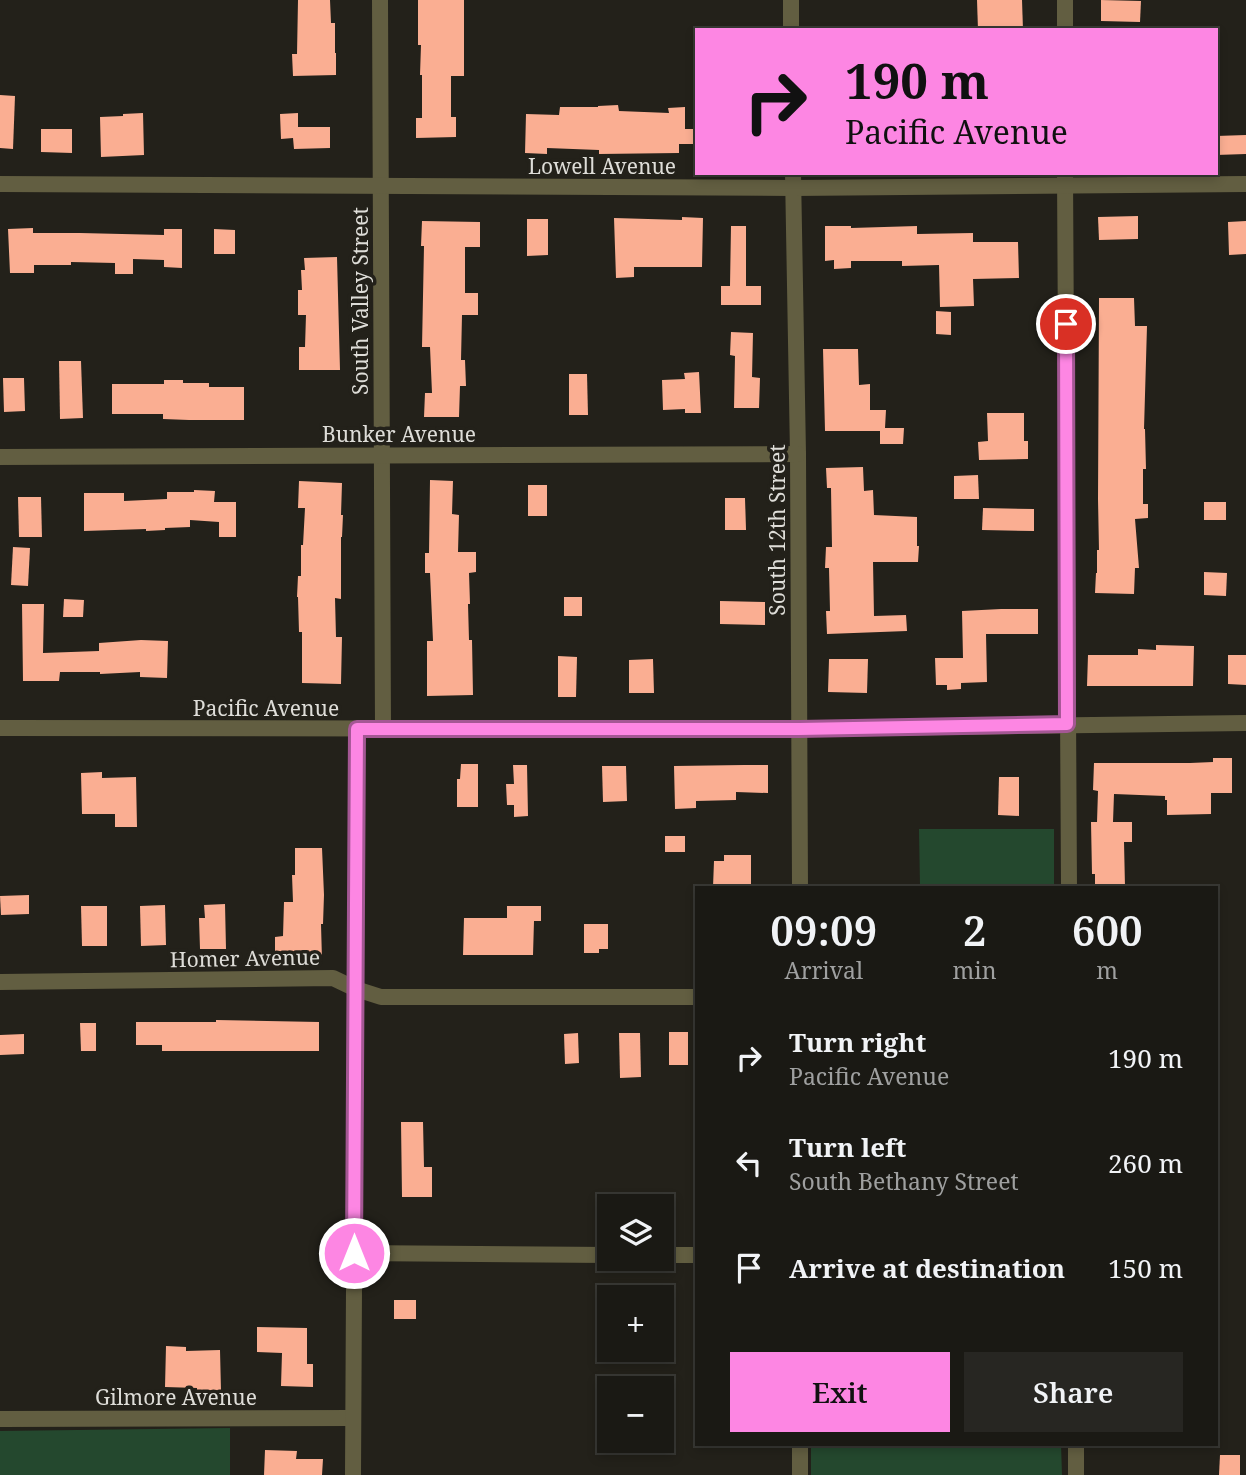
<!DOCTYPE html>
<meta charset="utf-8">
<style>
body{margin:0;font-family:"Noto Serif",serif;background:#272622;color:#f1f3f6;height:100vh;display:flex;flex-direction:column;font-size:26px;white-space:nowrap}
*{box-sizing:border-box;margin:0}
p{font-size:23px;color:#9fa0a0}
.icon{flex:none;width:38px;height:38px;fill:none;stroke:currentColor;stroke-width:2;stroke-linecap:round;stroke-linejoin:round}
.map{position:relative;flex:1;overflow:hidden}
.side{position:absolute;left:695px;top:886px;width:523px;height:560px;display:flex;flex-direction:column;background:#1a1914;border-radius:0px;box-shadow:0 4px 10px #0003,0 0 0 2px #383834}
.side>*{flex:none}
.top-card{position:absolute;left:695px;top:28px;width:523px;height:147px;border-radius:0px;box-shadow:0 4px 10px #0003,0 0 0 2px #383834;background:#fd86e3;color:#111;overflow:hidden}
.fabs{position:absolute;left:597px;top:1194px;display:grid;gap:14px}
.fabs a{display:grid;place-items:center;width:77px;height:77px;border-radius:0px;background:#1a1914;box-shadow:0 4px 10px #0003,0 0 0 2px #383834;font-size:35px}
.pin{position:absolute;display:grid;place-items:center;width:60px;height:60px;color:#fff;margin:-30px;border:4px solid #fff;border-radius:50%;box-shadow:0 2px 7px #0007}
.me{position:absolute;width:77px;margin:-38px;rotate:0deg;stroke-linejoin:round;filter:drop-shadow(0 0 5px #0008)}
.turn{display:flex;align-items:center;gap:24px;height:147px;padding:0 35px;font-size:32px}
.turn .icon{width:91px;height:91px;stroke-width:2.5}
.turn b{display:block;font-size:49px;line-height:60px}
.eta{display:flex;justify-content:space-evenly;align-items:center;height:119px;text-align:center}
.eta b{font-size:42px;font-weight:600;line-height:49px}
.cta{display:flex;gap:14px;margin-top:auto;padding:14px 35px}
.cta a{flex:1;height:80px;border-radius:0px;background:#fd86e3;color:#111;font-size:28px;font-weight:600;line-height:80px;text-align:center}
.cta a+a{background:#272622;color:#f1f3f6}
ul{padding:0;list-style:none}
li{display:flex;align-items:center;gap:21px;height:105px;padding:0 35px}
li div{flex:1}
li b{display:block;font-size:26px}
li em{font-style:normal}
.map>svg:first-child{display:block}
.green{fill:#24482e}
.building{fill:#faae92}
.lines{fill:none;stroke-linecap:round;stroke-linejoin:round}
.street{stroke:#625e41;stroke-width:16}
.route-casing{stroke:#a45794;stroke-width:18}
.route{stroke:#fd86e3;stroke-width:12}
.labels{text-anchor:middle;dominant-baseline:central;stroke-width:7;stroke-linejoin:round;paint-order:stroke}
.street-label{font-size:21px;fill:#deddd8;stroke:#23211a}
</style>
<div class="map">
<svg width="1246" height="1475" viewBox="0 0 1246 1475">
<rect width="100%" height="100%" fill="#23211a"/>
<g class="green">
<polygon points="919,829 1054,829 1054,887 920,887"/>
<polygon points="230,1428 230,1475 0,1475 0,1431"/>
<polygon points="811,1444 1061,1444 1062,1475 811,1475"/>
</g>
<g class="building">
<polygon points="298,0 330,0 331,23 335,23 335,53 336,53 336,75 293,76 292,54 297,54"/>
<polygon points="418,0 464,0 464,76 451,76 451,117 456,117 456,137 416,138 416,118 422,118 422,75 420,75 421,45 418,45"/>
<polygon points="977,0 1022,0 1023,30 978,30"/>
<polygon points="1101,0 1141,1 1140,22 1101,21"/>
<polygon points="0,95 15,96 13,149 0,148"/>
<polygon points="618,105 619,111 669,113 668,108 685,107 685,129 696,129 696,144 679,144 679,153 599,154 599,150 547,148 547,154 525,153 526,114 559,115 560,107 598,107 598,106"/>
<polygon points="143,113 144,155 101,157 100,117 123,116 123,114"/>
<polygon points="298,113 298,127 330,127 330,148 294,149 293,138 281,139 280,114"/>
<polygon points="41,129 72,129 72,153 41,152"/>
<polygon points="1246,135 1246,154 1216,155 1216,136"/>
<polygon points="1138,216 1138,239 1099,240 1098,217"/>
<polygon points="682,217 703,218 702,267 634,267 634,277 616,278 614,218 682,220"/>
<polygon points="527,219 548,219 548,255 527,256"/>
<polygon points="422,221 480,222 480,247 465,247 465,293 478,293 478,315 462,315 461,360 465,360 466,386 460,386 459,417 424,417 425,393 432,393 430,347 422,347 424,246 421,246"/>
<polygon points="1246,221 1246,254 1229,255 1228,222"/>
<polygon points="731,226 746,226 746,286 761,286 761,305 721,305 721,286 730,286"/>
<polygon points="825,226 851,226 851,228 917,226 917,234 973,233 973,242 1018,242 1019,278 973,279 974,306 940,307 939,265 902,266 902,261 851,261 851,268 834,269 834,260 825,261"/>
<polygon points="33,228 33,233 80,233 164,235 164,229 182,229 182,268 164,267 164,260 133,259 133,274 115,274 115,263 71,262 71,265 34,265 34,273 10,273 8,229"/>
<polygon points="214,229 235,230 235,254 214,254"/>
<polygon points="337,257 340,370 299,370 299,347 305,347 306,315 298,315 298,290 302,290 301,270 305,270 304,258"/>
<polygon points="1099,298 1134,298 1135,326 1147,326 1144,429 1145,429 1146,469 1143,469 1143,504 1148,504 1148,518 1135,519 1139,568 1135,568 1134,594 1095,593 1096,573 1097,573 1097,550 1099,550 1098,499"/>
<polygon points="936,311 951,312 951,335 936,334"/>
<polygon points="731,332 753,333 752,377 760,378 759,408 734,408 735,356 730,355"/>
<polygon points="823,349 858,349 859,385 870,384 870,410 886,410 885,428 904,428 903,444 880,444 880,431 825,431"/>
<polygon points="59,361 81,361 83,418 60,419"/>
<polygon points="699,372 701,413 685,413 685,409 663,410 662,380 685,379 684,373"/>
<polygon points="569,374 587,374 588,415 569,415"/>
<polygon points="3,378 24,378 25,411 4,412"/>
<polygon points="164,380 183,380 183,383 209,383 209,387 244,387 244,420 189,420 163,419 163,414 112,414 112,384 164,384"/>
<polygon points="987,413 1024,413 1024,441 1028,441 1028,459 979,460 978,442 988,441"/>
<polygon points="863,467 864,491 873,490 874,515 917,517 917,546 919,546 918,562 873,562 874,616 906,615 907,631 827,634 826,611 830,611 829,568 825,568 826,547 832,547 831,488 827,488 826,468"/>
<polygon points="978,475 979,499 954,499 954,476"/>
<polygon points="430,480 453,481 452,514 459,515 458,552 476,552 476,572 469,573 470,604 468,604 469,640 472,640 473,695 427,696 427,641 433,641 430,573 425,573 425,553 429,553"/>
<polygon points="299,481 342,483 341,515 343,515 342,537 341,537 341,599 335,598 336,637 342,637 341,684 302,683 302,632 299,632 298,597 297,597 298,576 301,576 301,545 303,545 305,508 298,508"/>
<rect x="528" y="485" width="19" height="31"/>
<polygon points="194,490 215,491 214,502 236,502 236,537 219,537 219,522 190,520 190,527 165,528 165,530 146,531 146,529 84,531 84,493 124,493 124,501 167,499 167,492 194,492"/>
<polygon points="18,497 41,497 42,537 19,537"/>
<polygon points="725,498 745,498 746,530 725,530"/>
<rect x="1204" y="502" width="22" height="18"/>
<polygon points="983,508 1034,509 1034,531 982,530"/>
<polygon points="13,547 30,548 28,586 11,585"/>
<polygon points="1204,572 1227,573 1226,596 1204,595"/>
<rect x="564" y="597" width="18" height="19"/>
<polygon points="64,599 84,600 83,617 63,617"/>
<polygon points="720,601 765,602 765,625 720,624"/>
<polygon points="22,604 44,604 43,653 99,651 99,643 141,640 168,641 167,678 140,677 140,672 100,674 100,672 60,672 59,681 23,681"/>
<polygon points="1001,609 1038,609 1038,634 986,634 987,682 961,683 961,689 947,690 947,685 936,685 935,658 963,658 962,611"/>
<polygon points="1156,645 1194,646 1193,686 1087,686 1088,655 1138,655 1138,649 1156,650"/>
<polygon points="1228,655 1246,655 1246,685 1228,684"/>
<polygon points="558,656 577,657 576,697 558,697"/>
<polygon points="653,659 654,693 629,693 629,660"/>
<polygon points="829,659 868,659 867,693 828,692"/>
<polygon points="1213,758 1232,758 1232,793 1211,793 1211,814 1167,815 1167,800 1165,800 1165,796 1114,794 1113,822 1132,822 1132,842 1124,842 1125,887 1095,887 1095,874 1092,874 1091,822 1097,822 1098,791 1093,790 1094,763 1190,763 1213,762"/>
<polygon points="461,764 478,764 478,807 457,807 457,779 460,779"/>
<polygon points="513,765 527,765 528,816 514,817 514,805 507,805 506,784 514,784"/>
<polygon points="744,765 768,765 768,793 736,792 736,800 696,801 696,808 675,809 674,766"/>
<polygon points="602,766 626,766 627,801 603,802"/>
<polygon points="102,772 102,778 136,777 137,827 115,827 115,814 82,814 81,773"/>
<polygon points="999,777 1019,777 1019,816 998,815"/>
<rect x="665" y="836" width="20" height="16"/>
<polygon points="295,848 322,848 324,895 323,924 321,924 322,960 275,961 275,937 283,936 284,902 293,902 292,875 295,875"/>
<polygon points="724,855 751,855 751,887 713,887 714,861 724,861"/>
<polygon points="29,895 29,914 1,915 0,896"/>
<polygon points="225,904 226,949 200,949 199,918 205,918 204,905"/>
<polygon points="165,905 166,945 141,946 140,906"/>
<polygon points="81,906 107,906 107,946 82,946"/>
<polygon points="507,906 541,906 541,921 534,921 533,955 463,955 464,918 507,918"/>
<polygon points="584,924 608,924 608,949 599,949 599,953 584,953"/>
<polygon points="216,1020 319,1022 319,1051 162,1051 162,1045 136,1045 136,1022 216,1022"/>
<polygon points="80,1023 96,1023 96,1051 81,1051"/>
<rect x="669" y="1032" width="19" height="33"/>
<polygon points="578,1033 579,1063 565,1064 564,1034"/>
<polygon points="619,1033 640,1033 641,1077 620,1078"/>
<polygon points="24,1034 24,1054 0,1055 0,1035"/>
<polygon points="401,1122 423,1122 424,1167 432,1167 432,1197 402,1197"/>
<rect x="394" y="1300" width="22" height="19"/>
<polygon points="257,1327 307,1328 307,1364 313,1364 313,1387 281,1386 282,1353 257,1352"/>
<polygon points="166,1346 186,1347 186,1351 220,1350 221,1391 197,1391 197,1388 165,1387"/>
<polygon points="265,1450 297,1451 296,1459 323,1459 322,1475 264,1475"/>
<polygon points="1220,1455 1240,1455 1240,1475 1219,1475"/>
</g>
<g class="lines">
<g class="street">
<polyline points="380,0 383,729"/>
<polyline points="791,0 791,30"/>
<polyline points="1065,30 1065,0"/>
<polyline points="793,173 798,454 800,887"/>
<polyline points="1065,173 1069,887"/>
<polyline points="0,184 793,188 1246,184"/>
<polyline points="0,457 798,454"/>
<polyline points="0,728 799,729 1246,723"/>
<polyline points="0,982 333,978 356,989 381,997 696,997"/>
<polyline points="354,1253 609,1255"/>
<polyline points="662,1255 696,1255"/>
<polyline points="0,1419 353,1418"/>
<polyline points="1076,1444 1076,1475"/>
<polyline points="353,1475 357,729"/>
<polyline points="800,1475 800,1444"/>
</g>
</g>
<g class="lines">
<g class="route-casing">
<polyline id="route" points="354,1253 357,729 799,729 1067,724 1066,324"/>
</g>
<use href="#route" class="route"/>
</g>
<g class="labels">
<g class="street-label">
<text x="602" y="166">Lowell Avenue</text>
<text transform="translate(360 301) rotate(-90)">South Valley Street</text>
<text x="399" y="434">Bunker Avenue</text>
<text transform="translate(777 530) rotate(-90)">South 12th Street</text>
<text x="266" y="708">Pacific Avenue</text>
<text transform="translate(245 958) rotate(-1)">Homer Avenue</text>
<text x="176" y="1397">Gilmore Avenue</text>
</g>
</g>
</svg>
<div class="fabs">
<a><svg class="icon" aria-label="layers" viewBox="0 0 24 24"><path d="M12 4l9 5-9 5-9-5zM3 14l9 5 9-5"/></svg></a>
<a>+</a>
<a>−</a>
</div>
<div class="pin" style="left:1066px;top:324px;background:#d93025"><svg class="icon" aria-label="arrive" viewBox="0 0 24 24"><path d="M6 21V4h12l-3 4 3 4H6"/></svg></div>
<svg class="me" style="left:354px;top:1253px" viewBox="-20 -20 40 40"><circle r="17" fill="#fd86e3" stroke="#fff" stroke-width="3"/><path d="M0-11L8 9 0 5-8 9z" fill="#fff"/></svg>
<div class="top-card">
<div class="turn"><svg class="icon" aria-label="right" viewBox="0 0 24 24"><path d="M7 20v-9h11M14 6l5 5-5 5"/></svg><div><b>190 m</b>Pacific Avenue</div></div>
</div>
<section class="side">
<div class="eta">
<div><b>09:09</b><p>Arrival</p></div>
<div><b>2</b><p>min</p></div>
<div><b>600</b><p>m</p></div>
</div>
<ul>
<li><svg class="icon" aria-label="right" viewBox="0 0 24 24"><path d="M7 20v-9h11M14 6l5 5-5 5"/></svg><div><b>Turn right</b><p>Pacific Avenue</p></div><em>190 m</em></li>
<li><svg class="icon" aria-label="left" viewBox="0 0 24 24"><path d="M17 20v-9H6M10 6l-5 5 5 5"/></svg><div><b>Turn left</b><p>South Bethany Street</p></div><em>260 m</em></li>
<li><svg class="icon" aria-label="arrive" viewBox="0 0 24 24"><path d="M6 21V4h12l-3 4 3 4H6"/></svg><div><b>Arrive at destination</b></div><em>150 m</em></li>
</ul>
<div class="cta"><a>Exit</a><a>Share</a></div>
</section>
</div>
